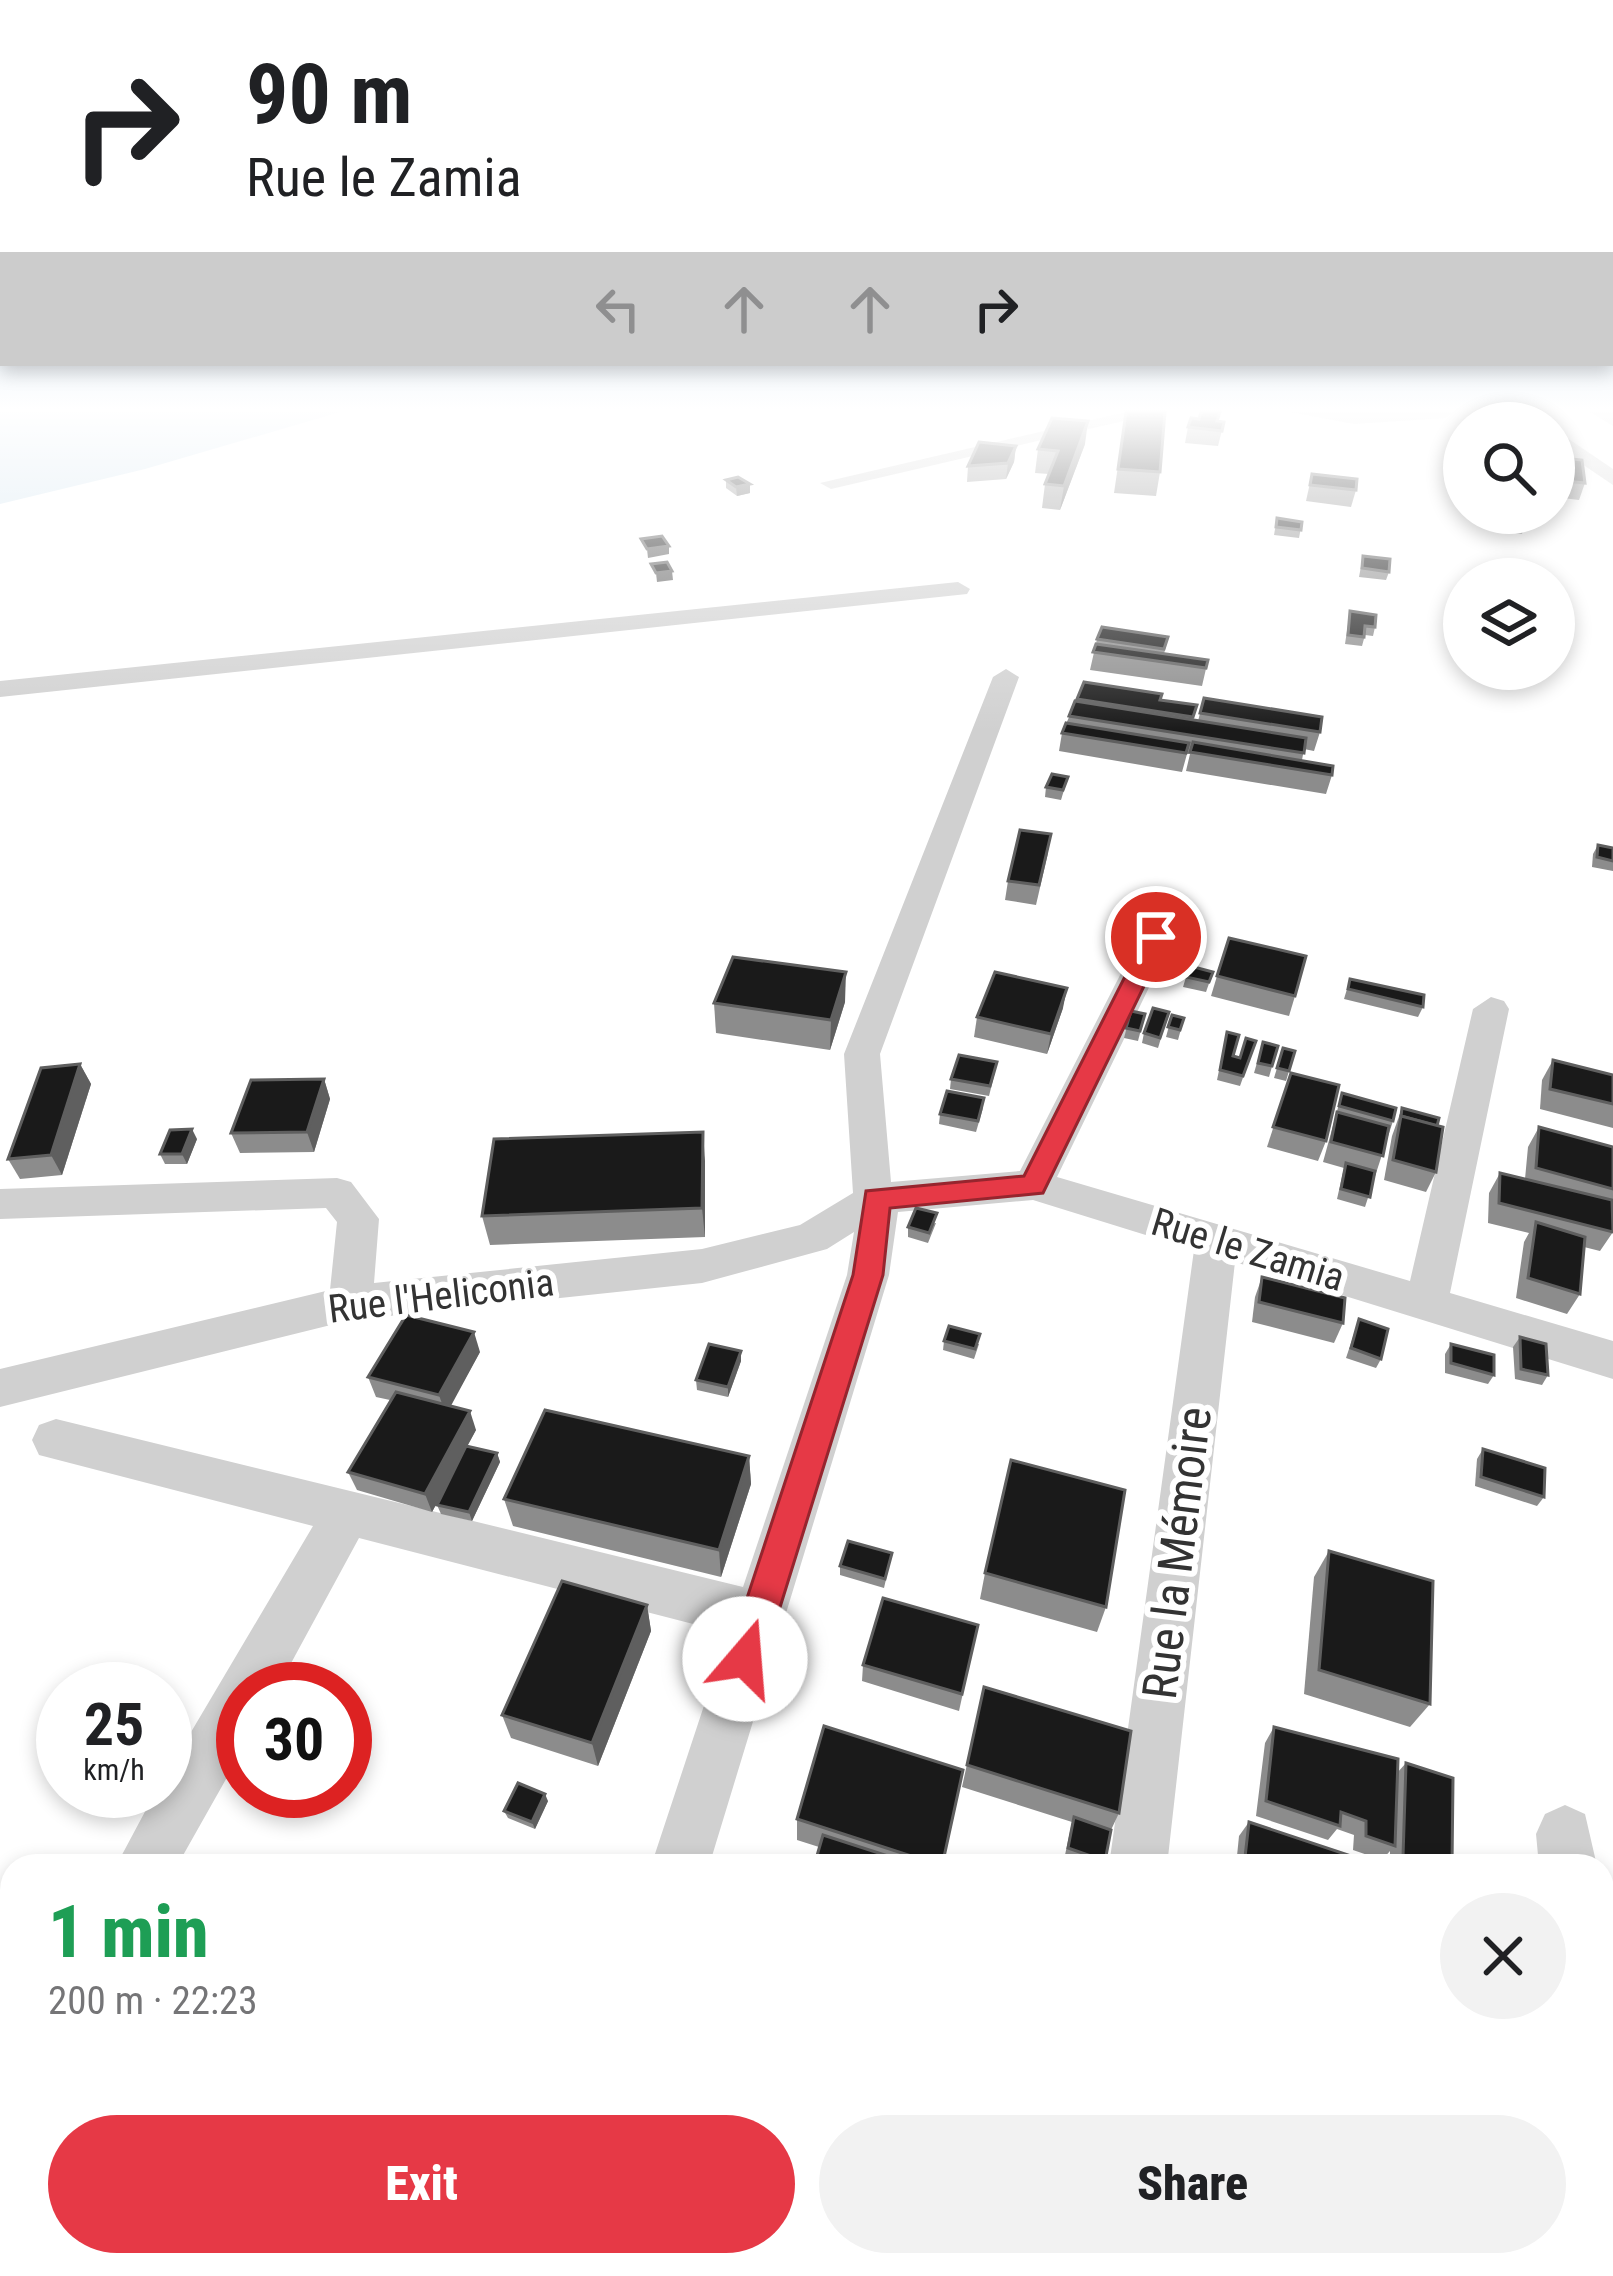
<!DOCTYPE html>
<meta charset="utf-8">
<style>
body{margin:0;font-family:"Roboto Condensed",sans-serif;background:#f2f2f2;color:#202124;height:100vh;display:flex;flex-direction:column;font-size:45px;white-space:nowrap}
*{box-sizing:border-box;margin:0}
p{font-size:39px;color:#757577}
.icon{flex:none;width:66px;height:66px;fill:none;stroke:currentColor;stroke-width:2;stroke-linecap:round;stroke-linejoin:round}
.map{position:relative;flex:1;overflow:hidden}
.side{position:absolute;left:0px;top:1854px;width:1614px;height:423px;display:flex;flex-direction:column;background:#fff;border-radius:36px 36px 0 0;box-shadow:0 6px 18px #0003}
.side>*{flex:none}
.hud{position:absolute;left:0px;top:0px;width:1614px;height:366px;box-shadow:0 6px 18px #0003;background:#fff;color:#202124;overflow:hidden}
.tools{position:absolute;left:1443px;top:402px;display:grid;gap:24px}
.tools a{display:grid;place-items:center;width:132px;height:132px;border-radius:50%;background:#fff;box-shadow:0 6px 18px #0003;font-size:60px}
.speed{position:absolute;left:36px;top:1662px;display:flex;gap:24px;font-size:60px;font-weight:700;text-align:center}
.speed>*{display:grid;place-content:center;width:156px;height:156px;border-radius:50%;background:#fff;box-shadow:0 6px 18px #0003;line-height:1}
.speed small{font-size:30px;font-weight:400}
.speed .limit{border:18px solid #d22;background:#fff;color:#111}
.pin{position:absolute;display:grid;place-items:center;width:102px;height:102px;color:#fff;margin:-51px;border:6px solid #fff;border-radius:50%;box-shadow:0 3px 12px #0007}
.me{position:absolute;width:132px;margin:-66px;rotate:18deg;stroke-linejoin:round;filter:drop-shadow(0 0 9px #0008)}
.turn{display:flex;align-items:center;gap:42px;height:252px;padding:0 48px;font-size:54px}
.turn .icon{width:156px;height:156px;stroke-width:2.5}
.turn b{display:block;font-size:84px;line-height:102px}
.lanes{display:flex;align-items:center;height:114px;padding:0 48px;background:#0003;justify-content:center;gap:60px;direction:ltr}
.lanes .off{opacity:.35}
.round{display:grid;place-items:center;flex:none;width:126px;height:126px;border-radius:63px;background:#f2f2f2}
.summary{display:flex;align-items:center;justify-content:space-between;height:204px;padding:0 48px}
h1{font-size:72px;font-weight:800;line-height:90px;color:#1e9e55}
.cta{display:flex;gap:24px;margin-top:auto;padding:24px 48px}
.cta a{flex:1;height:138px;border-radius:72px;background:#e63946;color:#fff;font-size:48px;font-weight:800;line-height:138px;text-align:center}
.cta a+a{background:#f2f2f2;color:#202124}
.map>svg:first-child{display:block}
.water{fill:#cfe2ee}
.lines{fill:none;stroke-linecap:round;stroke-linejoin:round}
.street{fill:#d0d0d0;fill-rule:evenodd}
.wall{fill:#8c8c8c}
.shaded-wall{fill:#5f5f5f}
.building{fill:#1a1a1a;stroke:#5f5f5f;stroke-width:3}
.route{fill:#e63946;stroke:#96252e;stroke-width:3}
.labels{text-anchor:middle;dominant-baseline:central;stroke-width:12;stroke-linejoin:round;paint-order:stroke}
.street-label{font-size:39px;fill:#333;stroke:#fff}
.near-street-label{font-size:48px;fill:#333;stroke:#fff}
</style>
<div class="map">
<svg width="1613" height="2276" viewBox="0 0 1613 2276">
<rect width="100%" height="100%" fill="#fff"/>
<polygon class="water" points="0,412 340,412 145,469 0,504"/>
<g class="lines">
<g class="street">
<polygon points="1126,412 1162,412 831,489 820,483"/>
<polygon points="1290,412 1455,412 1445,418 1354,424"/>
<polygon points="1511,412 1534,412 1547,423 1524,423"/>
<polygon points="1590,412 1613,412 1613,426"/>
<polygon points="1554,429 1613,469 1613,485 1554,445"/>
<polygon points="958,582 970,589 967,594 0,697 0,681"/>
<polygon points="1006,669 1019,677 880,1054 891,1182 1020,1171 1140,936 1157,926 1174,936 1057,1177 1410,1281 1473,1009 1491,997 1504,1001 1509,1009 1450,1293 1613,1341 1613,1379 1235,1262 1167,1866 1109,1866 1194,1250 1033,1200 898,1212 889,1275 709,1866 651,1866 728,1633 359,1538 277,1689 243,1689 243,1749 177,1866 116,1866 156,1791 165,1791 165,1776 313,1526 39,1455 32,1440 39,1425 56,1419 743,1587 847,1275 854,1232 827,1249 702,1283 351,1320 0,1407 0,1369 330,1290 337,1222 326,1208 0,1219 0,1189 337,1178 351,1182 379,1219 374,1283 702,1249 800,1225 853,1193 844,1054 993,677"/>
<polygon points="1565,1805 1585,1814 1597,1866 1539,1866 1536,1834 1545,1814"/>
<polygon points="12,2065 12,2147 0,2152 0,2070"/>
<polygon points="521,2265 591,2265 588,2276 518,2276"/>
<polygon points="1053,2265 1123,2265 1122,2276 1052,2276"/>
<polygon points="1179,2265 1274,2265 1279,2276 1184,2276"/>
</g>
</g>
<g class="wall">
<polygon points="1126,412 1160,472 1156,496 1114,493"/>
<polygon points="1218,421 1224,422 1218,446 1185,443 1188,427"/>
<polygon points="1085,444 1060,510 1042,508 1045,484 1049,474 1035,473 1038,449"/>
<polygon points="1016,446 1014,462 1006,479 967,482 968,466"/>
<polygon points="1554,457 1585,483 1579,500 1554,497"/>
<polygon points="1312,474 1356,490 1351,507 1306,501"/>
<polygon points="726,480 750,484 750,493 737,496 726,488"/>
<polygon points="1494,513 1528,513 1522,534 1494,531"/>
<polygon points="1277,518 1302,522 1299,538 1274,535"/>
<polygon points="1363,556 1389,572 1386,580 1359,577"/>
<polygon points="1350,611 1375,627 1373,636 1365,635 1362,646 1345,644"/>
<polygon points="1168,637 1164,654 1208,660 1202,686 1090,670 1097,639"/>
<polygon points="1204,698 1320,732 1314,751 1304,749 1302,760 1332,775 1326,794 1186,771 1190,754 1187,754 1182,772 1059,751 1062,733 1077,699 1161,700 1197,705 1193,720 1198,721"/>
<polygon points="1068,777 1061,800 1045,797 1046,787"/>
<polygon points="1598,845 1613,848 1613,871 1592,867 1593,854"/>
<polygon points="1048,853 1036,905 1005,900 1008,881"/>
<polygon points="1213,972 1206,992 1183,987 1186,977"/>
<polygon points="1217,976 1295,996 1289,1016 1211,996"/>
<polygon points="1350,979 1423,1007 1418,1017 1344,999"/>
<polygon points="845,1002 830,1050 716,1033 714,1003"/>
<polygon points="1063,1008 1047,1054 974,1037 977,1017"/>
<polygon points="1131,1011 1145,1014 1138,1041 1124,1038"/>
<polygon points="1169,1012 1158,1048 1142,1043 1144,1033"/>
<polygon points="1172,1015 1184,1018 1178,1040 1166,1037"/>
<polygon points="1227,1032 1233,1056 1240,1058 1256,1041 1240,1086 1217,1080"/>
<polygon points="1263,1042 1278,1046 1269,1077 1254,1073"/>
<polygon points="1283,1048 1295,1051 1286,1081 1274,1078"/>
<polygon points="1553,1060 1613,1075 1613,1128 1540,1109 1542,1080"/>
<polygon points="80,1064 91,1084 62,1175 20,1179 8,1159"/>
<polygon points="995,1072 989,1096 950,1089 951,1079"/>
<polygon points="1291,1073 1326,1141 1318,1161 1267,1147"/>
<polygon points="324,1079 330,1099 314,1152 240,1153 231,1133"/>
<polygon points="1342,1093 1393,1121 1365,1207 1337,1199 1344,1168 1323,1162"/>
<polygon points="983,1108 976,1132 939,1124 940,1114"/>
<polygon points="1402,1108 1436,1172 1426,1192 1384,1180 1392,1136"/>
<polygon points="1539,1127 1613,1147 1613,1232 1600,1251 1584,1247 1580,1294 1567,1314 1516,1298 1524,1242 1529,1233 1488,1223 1489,1193 1500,1173 1525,1179 1528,1147"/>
<polygon points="197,1139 187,1164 165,1164 160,1154"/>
<polygon points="705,1161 705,1237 490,1245 482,1216"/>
<polygon points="936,1223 928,1243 908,1237 908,1227"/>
<polygon points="1262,1277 1343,1323 1334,1343 1252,1322 1255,1297"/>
<polygon points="1359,1319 1381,1359 1376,1368 1346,1358"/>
<polygon points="1520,1337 1548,1375 1542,1385 1515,1379 1513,1347"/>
<polygon points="944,1341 979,1344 974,1359 943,1350"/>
<polygon points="1451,1344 1494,1375 1488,1384 1445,1373 1445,1354"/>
<polygon points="741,1351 741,1361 728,1397 697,1390 696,1380"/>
<polygon points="480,1352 450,1406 476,1430 467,1446 497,1453 500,1462 472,1521 441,1514 437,1505 450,1479 432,1512 357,1490 348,1472 390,1400 376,1397 368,1377"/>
<polygon points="1483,1449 1544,1497 1537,1506 1475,1486 1477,1459"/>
<polygon points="749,1456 751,1484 721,1577 513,1526 504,1499"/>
<polygon points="1329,1551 1430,1704 1410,1727 1304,1694 1314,1577"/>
<polygon points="892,1553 884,1588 840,1575 840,1566"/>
<polygon points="985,1573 1106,1607 1097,1632 980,1599"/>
<polygon points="647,1605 651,1631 598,1766 511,1738 502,1715"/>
<polygon points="978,1625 959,1711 862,1681 863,1665"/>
<polygon points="984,1687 1119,1813 1111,1830 1103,1866 1096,1866 1065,1855 1072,1822 962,1787"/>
<polygon points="1274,1727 1397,1773 1406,1763 1452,1866 1390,1866 1390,1851 1382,1860 1353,1850 1354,1835 1337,1829 1328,1840 1256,1816 1265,1743"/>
<polygon points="548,1801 535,1829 508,1818 504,1811"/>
<polygon points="797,1819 942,1866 814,1866 819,1847 797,1840"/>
<polygon points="1249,1822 1381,1866 1236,1866 1239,1836"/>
<polygon points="1461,2265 1602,2265 1613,2276 1489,2276"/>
</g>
<g class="shaded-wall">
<polygon points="1088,421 1085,444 1060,510 1064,486"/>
<polygon points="1016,446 1014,462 1006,479 1008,463"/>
<polygon points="750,484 750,493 737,496 736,487"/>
<polygon points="669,546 669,554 648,558 647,549"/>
<polygon points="672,571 673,580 657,582 656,573"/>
<polygon points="846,972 845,1002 830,1050 831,1020"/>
<polygon points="1067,988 1063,1008 1047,1054 1051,1034"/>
<polygon points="80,1064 91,1084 62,1175 51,1155"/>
<polygon points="324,1079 330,1099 314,1152 307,1132"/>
<polygon points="192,1129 197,1139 187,1164 182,1154"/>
<polygon points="703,1132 705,1161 705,1237 702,1208"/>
<polygon points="474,1332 480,1352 446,1415 439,1395"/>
<polygon points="741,1351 741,1361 728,1397 728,1387"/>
<polygon points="470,1411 476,1430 432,1512 425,1494"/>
<polygon points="497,1453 500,1462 472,1521 469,1512"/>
<polygon points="749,1456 751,1484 721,1577 719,1550"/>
<polygon points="647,1605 651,1631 598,1766 592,1743"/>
<polygon points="545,1794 548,1801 535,1829 532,1822"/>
</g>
<g class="building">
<polygon points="1126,412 1165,412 1160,472 1118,469"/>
<polygon points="1201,412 1220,412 1217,421 1224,422 1222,431 1188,427 1191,418 1199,419"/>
<polygon points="1052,418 1088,421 1064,486 1045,484 1058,451 1038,449"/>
<polygon points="979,442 1016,446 1008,463 968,466"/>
<polygon points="1554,457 1582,460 1585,483 1554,480"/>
<polygon points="1312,474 1357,479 1356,490 1310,485"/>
<polygon points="738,477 750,484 736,487 726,480"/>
<polygon points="1500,513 1528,513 1528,517 1500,514"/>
<polygon points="1277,518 1302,522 1301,530 1276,527"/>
<polygon points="662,536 669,546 647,549 641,539"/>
<polygon points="1363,556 1390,559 1389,572 1362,568"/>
<polygon points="667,562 672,571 656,573 651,564"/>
<polygon points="1350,611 1376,615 1375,627 1365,626 1364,637 1348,635"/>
<polygon points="1102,627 1168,637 1164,649 1097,639"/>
<polygon points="1096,644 1208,660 1206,668 1093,652"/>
<polygon points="1084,682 1162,694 1160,700 1197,705 1193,717 1077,699"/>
<polygon points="1204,698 1322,717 1320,732 1200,713"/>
<polygon points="1075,701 1306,738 1304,753 1069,716"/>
<polygon points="1066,723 1189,743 1186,753 1062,733"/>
<polygon points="1193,742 1333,766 1332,775 1190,752"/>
<polygon points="1052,774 1068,777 1063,790 1046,787"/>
<polygon points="1020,830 1051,834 1039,885 1008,881"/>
<polygon points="1598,845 1613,848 1613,861 1597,857"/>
<polygon points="1229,938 1306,956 1295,996 1217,976"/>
<polygon points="733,957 846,972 831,1020 714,1003"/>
<polygon points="1190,966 1213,972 1209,982 1186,977"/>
<polygon points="995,972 1067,988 1051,1034 977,1017"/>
<polygon points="1350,979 1424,995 1423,1007 1348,989"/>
<polygon points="1153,1008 1169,1012 1160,1038 1144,1033"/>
<polygon points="1131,1011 1145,1014 1140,1031 1126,1028"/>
<polygon points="1172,1015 1184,1018 1180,1030 1168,1027"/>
<polygon points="1227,1032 1239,1035 1233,1056 1240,1058 1246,1038 1256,1041 1243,1076 1220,1070"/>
<polygon points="1263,1042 1278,1046 1272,1066 1258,1063"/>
<polygon points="1283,1048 1295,1051 1289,1071 1277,1068"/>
<polygon points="959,1055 997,1062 990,1086 951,1079"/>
<polygon points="1553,1060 1613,1075 1613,1104 1550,1089"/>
<polygon points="80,1064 51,1155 8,1159 41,1068"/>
<polygon points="1291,1073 1339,1085 1326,1141 1273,1127"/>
<polygon points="324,1079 307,1132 231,1133 251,1080"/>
<polygon points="947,1091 984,1098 978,1121 940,1114"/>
<polygon points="1342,1093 1396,1108 1393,1121 1339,1106"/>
<polygon points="1402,1108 1439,1118 1437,1126 1401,1116"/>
<polygon points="1337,1112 1389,1126 1383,1156 1331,1142"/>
<polygon points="1401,1116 1443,1127 1436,1172 1393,1160"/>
<polygon points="1539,1127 1613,1147 1613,1189 1536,1168"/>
<polygon points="192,1129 182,1154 160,1154 170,1130"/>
<polygon points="703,1132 702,1208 482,1216 494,1139"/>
<polygon points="1346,1163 1375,1171 1370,1197 1341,1189"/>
<polygon points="1500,1173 1612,1200 1613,1232 1499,1203"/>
<polygon points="916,1208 937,1213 929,1233 908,1227"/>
<polygon points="1536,1222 1585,1237 1580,1294 1528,1278"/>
<polygon points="1262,1277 1345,1298 1343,1323 1259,1302"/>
<polygon points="406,1315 474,1332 439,1395 368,1377"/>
<polygon points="1359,1319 1388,1329 1381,1359 1351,1348"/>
<polygon points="949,1326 980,1334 975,1349 944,1341"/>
<polygon points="1520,1337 1546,1344 1548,1375 1521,1369"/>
<polygon points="709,1344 741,1351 728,1387 696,1380"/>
<polygon points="1451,1344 1494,1355 1494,1375 1451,1363"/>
<polygon points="396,1392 470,1411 425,1494 348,1472"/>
<polygon points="545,1410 749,1456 719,1550 504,1499"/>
<polygon points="466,1446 497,1453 469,1512 437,1505"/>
<polygon points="1483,1449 1545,1468 1544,1497 1481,1477"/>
<polygon points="1011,1460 1125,1490 1106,1607 985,1573"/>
<polygon points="848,1541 892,1553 885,1579 840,1566"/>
<polygon points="1329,1551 1433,1581 1430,1704 1319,1670"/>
<polygon points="562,1581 647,1605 592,1743 502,1715"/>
<polygon points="883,1598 978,1625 962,1694 863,1665"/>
<polygon points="984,1687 1131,1731 1119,1813 967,1765"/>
<polygon points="824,1726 963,1770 942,1866 797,1819"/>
<polygon points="1274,1727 1398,1759 1395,1846 1366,1836 1366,1821 1341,1812 1340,1826 1266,1801"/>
<polygon points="1406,1763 1453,1778 1452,1866 1429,1866 1403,1857"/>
<polygon points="518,1783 545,1794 532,1822 504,1811"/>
<polygon points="1074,1817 1111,1830 1105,1861 1068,1848"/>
<polygon points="1249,1822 1381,1866 1244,1866"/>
<polygon points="823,1835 916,1865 916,1866 814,1866"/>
<polygon points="1602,2185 1613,2189 1613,2276 1538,2276 1509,2265 1602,2265"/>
<polygon points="704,2265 863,2265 860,2276 701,2276"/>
</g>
<linearGradient id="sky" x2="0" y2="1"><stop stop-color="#9ec6ea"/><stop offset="0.56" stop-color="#fff"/><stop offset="1" stop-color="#fff" stop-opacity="0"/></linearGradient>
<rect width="1613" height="731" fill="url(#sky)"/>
<polygon class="route" points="1156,929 1168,937 1043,1193 890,1208 883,1275 764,1659 758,1672 745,1678 732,1672 727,1659 853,1275 866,1191 1024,1176 1145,937"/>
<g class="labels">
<g class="street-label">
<text transform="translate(1248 1250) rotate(17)">Rue le Zamia</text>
<text transform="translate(441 1296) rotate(-7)">Rue l'Heliconia</text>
</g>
<g class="near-street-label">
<text transform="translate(1177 1553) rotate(-83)">Rue la Mémoire</text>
</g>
</g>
</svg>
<div class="tools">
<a><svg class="icon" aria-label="search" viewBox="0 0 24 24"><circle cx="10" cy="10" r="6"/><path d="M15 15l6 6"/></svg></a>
<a><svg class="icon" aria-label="layers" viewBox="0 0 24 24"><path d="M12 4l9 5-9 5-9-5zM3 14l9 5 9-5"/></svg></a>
</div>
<div class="speed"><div>25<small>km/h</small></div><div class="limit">30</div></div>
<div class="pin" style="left:1156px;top:937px;background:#d93025"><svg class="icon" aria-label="arrive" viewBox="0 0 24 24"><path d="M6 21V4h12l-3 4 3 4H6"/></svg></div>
<svg class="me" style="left:745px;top:1659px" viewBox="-20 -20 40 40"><circle r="19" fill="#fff"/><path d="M0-13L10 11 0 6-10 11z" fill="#e63946"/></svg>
<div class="hud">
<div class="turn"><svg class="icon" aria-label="right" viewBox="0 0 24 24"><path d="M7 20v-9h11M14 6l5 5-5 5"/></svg><div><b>90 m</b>Rue le Zamia</div></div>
<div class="lanes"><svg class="icon off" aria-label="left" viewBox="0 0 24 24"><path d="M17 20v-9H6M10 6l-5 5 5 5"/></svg><svg class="icon off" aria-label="ahead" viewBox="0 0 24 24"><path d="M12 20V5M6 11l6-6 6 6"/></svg><svg class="icon off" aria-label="ahead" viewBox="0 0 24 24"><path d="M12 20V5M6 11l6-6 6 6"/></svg><svg class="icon" aria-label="right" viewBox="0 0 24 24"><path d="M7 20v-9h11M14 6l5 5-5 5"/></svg></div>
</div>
<section class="side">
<div class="summary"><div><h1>1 min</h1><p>200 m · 22:23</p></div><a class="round"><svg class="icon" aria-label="close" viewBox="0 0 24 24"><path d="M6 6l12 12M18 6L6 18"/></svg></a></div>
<div class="cta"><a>Exit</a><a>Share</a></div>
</section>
</div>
